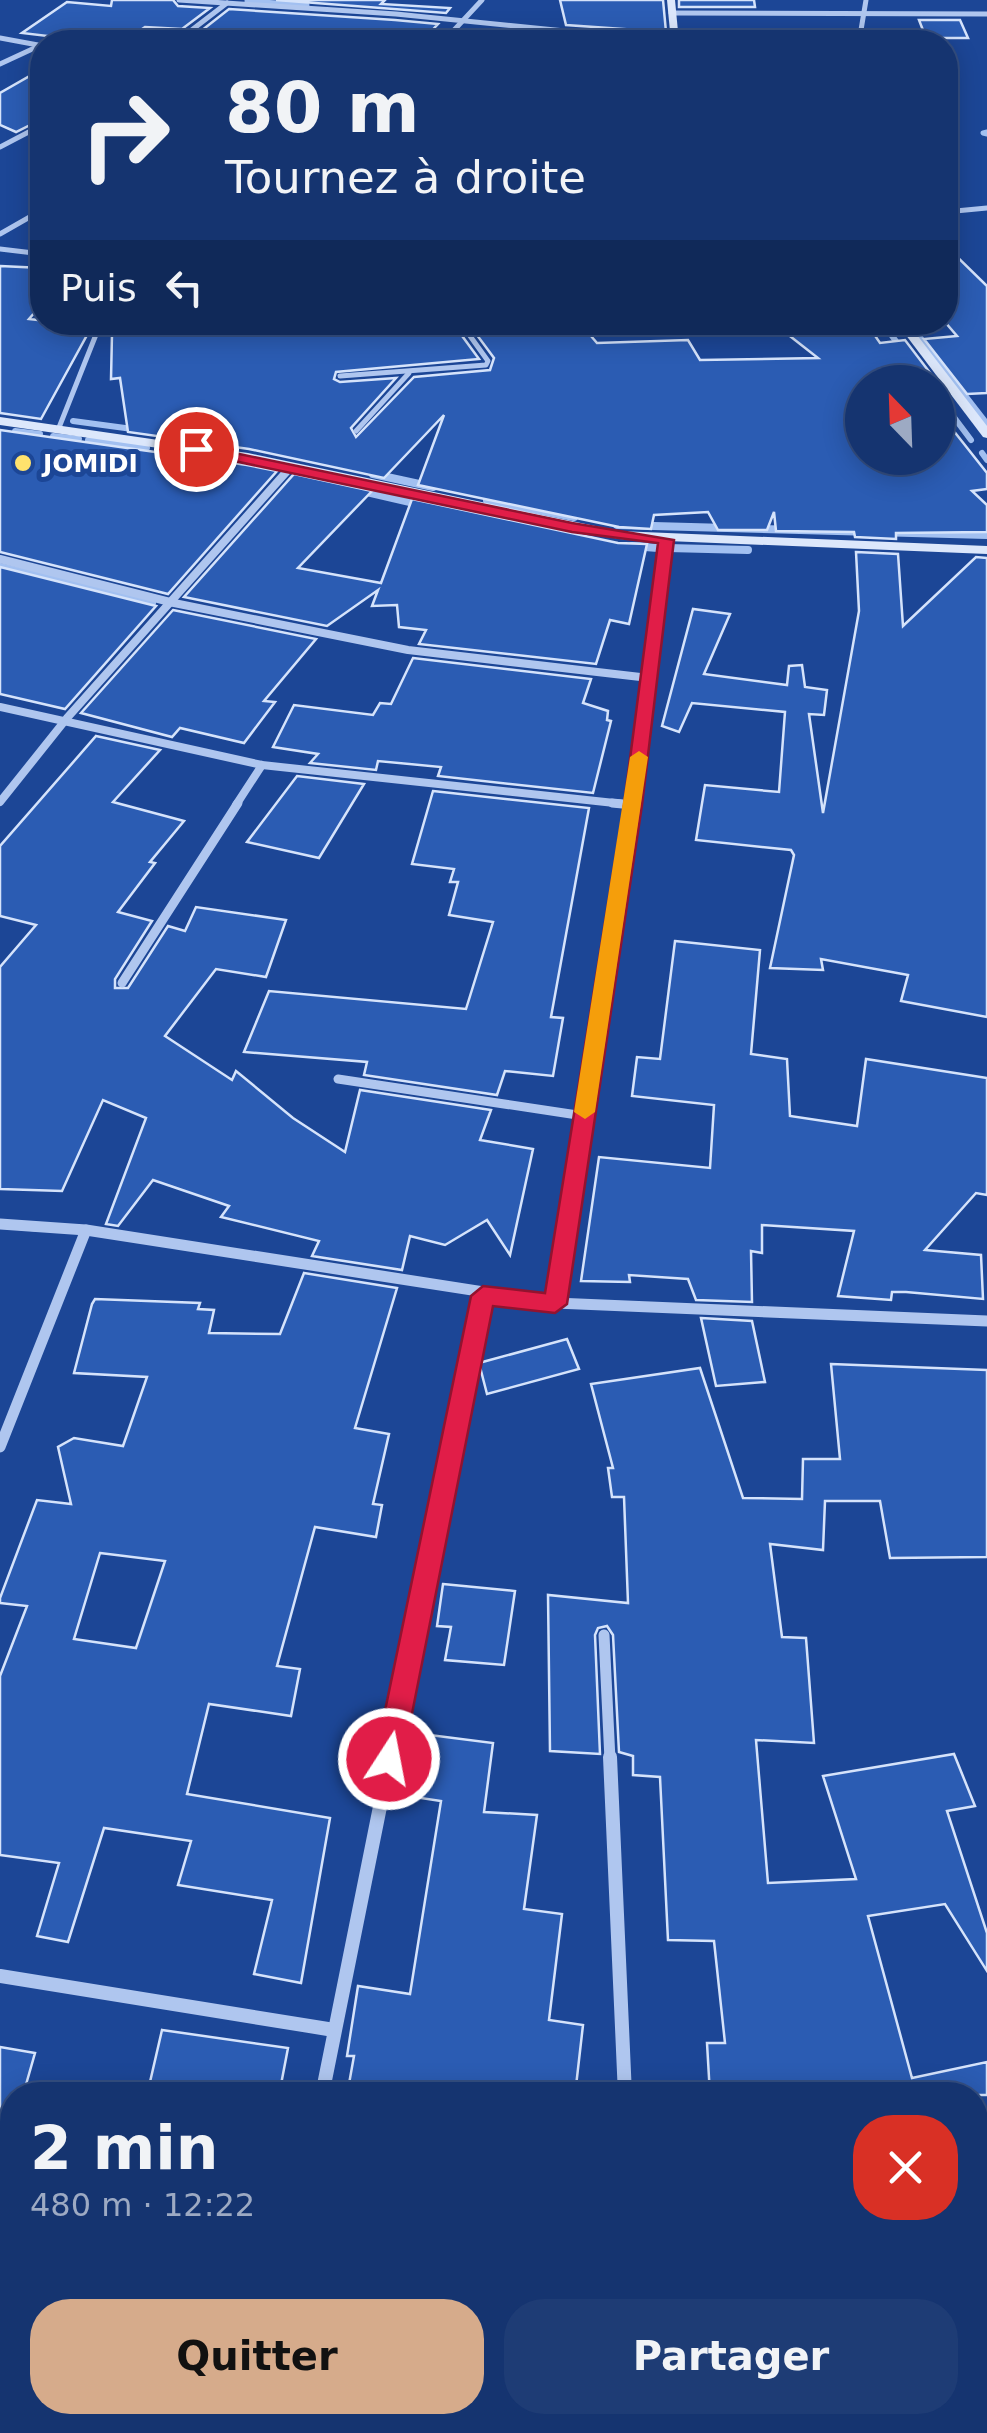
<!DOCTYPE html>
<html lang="fr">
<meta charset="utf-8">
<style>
body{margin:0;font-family:"DejaVu Sans",sans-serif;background:#1e3c75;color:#f1f3f6;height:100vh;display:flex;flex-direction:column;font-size:38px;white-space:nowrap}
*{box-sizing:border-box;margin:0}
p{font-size:32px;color:#9daac3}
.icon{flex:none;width:55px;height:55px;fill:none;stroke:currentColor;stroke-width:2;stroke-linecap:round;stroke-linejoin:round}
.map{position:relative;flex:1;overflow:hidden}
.details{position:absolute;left:0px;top:2082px;width:988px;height:352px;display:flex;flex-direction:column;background:#153470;border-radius:40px 40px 0 0;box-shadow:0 5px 25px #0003,0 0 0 2px #344f83}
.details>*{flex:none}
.banner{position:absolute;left:30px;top:30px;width:928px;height:305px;border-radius:40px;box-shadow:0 5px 25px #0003,0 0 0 2px #344f83;background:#153470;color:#f1f3f6;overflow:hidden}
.needle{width:65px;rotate:337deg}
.controls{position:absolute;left:845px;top:365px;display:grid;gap:20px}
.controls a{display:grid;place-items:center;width:110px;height:110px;border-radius:50%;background:#153470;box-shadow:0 5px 25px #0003,0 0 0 2px #344f83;font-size:50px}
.pin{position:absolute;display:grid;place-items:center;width:85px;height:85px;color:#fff;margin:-42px;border:5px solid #fff;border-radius:50%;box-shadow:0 2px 10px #0007}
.me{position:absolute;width:110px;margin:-55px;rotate:11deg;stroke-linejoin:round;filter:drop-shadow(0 0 8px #0008)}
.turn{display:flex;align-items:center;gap:35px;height:210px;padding:0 30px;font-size:45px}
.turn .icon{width:130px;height:130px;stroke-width:2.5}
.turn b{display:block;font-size:70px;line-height:85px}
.then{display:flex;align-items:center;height:95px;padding:0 30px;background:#0003;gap:20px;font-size:38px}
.round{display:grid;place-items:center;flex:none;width:105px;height:105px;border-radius:40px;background:#1e3c75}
.headline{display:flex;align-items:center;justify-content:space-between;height:170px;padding:0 30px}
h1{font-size:60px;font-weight:700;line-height:75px}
.cta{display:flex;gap:20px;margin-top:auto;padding:20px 30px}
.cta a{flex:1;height:115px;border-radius:40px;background:#d6ab8b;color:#111;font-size:40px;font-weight:700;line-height:115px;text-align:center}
.cta a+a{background:#1e3c75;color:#f1f3f6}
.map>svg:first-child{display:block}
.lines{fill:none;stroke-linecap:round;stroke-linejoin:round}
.stream-far2{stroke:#a2c0f1;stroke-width:5}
.stream-far1{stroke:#a2c0f1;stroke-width:6}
.stream{stroke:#a2c0f1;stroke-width:8}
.building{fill:#2b5cb3;stroke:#d5e3fb;stroke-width:2.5;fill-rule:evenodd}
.minor-far4{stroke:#afc6ef;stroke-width:5}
.minor-far3{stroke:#afc6ef;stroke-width:8}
.minor-far2{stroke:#afc6ef;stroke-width:9}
.minor-far1{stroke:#afc6ef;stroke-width:11}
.minor{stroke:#afc6ef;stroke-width:14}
.secondary{fill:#dce7fb;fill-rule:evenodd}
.route{fill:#e11d48;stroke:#92132f;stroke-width:2.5}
.slow{fill:#f59e0b}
.poi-dot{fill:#ffe26d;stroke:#1c4696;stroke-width:4}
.labels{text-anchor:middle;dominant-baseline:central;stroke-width:10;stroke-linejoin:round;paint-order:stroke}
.far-poi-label{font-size:25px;font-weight:bold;fill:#fff;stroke:#1c4696;text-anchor:start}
</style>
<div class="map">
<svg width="987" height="2433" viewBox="0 0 987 2433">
<rect width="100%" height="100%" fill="#1c4696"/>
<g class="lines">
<g class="stream-far2">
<polyline points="247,1 307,5"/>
<polyline points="987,132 983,133 987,134"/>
</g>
<g class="stream-far1">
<polyline points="882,322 903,351"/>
<polyline points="908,322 987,424"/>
<polyline points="938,396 971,440"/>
<polyline points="73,421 140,430"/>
<polyline points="15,431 40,434"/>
<polyline points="53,436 79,439"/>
<polyline points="88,440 106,442"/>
<polyline points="109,443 147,448"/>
<polyline points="982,453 987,460"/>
</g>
<g class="stream">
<polyline points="373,474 433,487"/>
<polyline points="358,490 423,505"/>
<polyline points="487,500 574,517"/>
<polyline points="617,525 987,535"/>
<polyline points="632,546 658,548"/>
<polyline points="668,548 748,550"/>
<polyline points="0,567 152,603"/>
</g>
</g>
<g class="building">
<polygon points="112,0 173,0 178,6 210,8 182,29 145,27 129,38 93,35 81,40 22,33 67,2 111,6"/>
<polygon points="276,0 385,0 381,4 450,8 446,13"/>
<polygon points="560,0 663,0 666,32 566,25"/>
<polygon points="679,0 754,0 755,7 679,7"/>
<polygon points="229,9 395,20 438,24 421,42 243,42 252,34 201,31"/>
<polygon points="919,20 960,20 968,38 926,38"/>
<polygon points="42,69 42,119 16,132 0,125 0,93"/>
<polygon points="945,245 987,286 987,393 967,394 924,339 957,336 945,322"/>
<polygon points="0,266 42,268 42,304 29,319 92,326 41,419 0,413"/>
<polygon points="188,322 437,322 442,332 457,329 479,359 336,372 334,379 340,382 396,378 351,428 356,437 414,377 490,370 494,358 471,327 579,322 597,343 688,340 700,360 818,358 772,322 867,324 880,343 905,340 937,382 862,382 862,458 938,458 938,411 987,473 987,489 972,491 987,505 987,532 896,533 896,539 855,537 854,532 776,531 774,512 767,530 718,530 708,512 654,515 651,529 619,527 418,485 444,415 384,478 249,449 128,432 120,378 111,379 112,334"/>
<polygon points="0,430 247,465 277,471 168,594 0,552"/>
<polygon points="294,474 372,491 298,568 381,583 412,499 618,543 647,544 629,624 610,620 596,664 419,644 426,630 399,627 397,605 372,606 378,590 327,626 184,597"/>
<polygon points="856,552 898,554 903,626 976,557 987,558 987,1017 901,1001 908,975 821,959 823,970 770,968 794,855 791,850 696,840 705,785 779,792 785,712 692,703 679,732 662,726 693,609 730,614 704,674 787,685 789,666 802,665 805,687 827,690 824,715 809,714 823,813 859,611"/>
<polygon points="0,567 156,606 65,709 0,694"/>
<polygon points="173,610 316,639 264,701 275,702 244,743 180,728 172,737 81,713"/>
<polygon points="413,658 591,679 583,703 608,711 607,720 611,721 593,793 438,776 441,767 378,761 376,770 310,763 318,754 273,747 294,705 373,715 380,703 391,704"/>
<polygon points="96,736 160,750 113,802 184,821 150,862 155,863 118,912 152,921 115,979 115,988 128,988 168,926 185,931 196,907 286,920 266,977 216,969 165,1036 232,1080 236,1071 293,1118 345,1152 360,1090 491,1110 480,1140 533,1149 510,1255 487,1220 445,1245 410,1236 402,1270 312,1256 319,1241 221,1217 229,1206 153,1180 118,1226 106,1224 146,1118 103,1100 62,1191 0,1189 0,967 36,925 0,916 0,846"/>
<polygon points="297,776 364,784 319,858 247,842"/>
<polygon points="433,791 589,808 551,1017 563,1018 553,1076 505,1071 497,1095 364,1075 367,1062 244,1052 269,991 466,1009 493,922 449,915 458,882 450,882 454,869 412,864"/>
<polygon points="675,941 760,950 751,1054 787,1059 790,1116 857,1126 866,1059 987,1078 987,1195 976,1193 925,1250 981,1255 983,1299 906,1292 892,1292 891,1300 838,1296 854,1231 762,1225 762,1253 751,1251 752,1302 696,1300 688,1279 629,1275 630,1282 581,1281 599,1157 710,1168 714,1105 632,1096 637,1057 660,1059"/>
<path d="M304,1273L397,1288L355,1428L389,1434L373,1504L382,1505L376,1537L315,1527L277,1666L300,1669L291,1716L209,1704L187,1794L330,1818L301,1983L254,1974L272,1900L178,1885L191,1841L104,1828L68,1942L37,1936L59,1863L0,1855V1676L27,1606L0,1603V1598L37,1500L71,1504L58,1447L74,1438L123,1446L147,1377L74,1373L92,1304L95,1299L200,1303L198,1309L214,1310L209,1333L280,1334ZM100,1553L165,1561L136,1648L74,1639Z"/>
<polygon points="701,1318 752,1321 765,1382 716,1386"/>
<polygon points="567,1339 579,1369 487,1394 479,1363"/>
<polygon points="831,1364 987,1370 987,1557 890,1558 880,1501 825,1501 823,1550 770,1544 782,1637 806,1638 814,1743 756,1740 768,1883 856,1879 823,1776 954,1754 975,1806 947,1811 987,1933 987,1971 945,1904 868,1916 912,2078 987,2062 987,2095 710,2095 707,2043 725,2043 714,1941 668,1940 660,1777 633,1775 633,1756 619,1752 613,1635 607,1626 598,1628 595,1635 600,1754 550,1751 548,1595 628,1603 624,1497 612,1497 608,1468 613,1468 591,1384 700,1368 743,1498 802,1499 803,1459 840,1459"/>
<polygon points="443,1584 515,1591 504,1665 445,1660 451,1627 437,1626"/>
<polygon points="414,1733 493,1743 484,1812 537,1815 524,1909 562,1914 549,2020 583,2025 575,2095 347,2095 354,2056 347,2056 358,1986 410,1994 441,1801 401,1795"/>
<polygon points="162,2030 288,2048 279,2095 147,2095"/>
<polygon points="0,2047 35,2053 23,2095 12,2095 7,2144 0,2143"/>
</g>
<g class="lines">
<g class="minor-far4">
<polyline points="179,0 396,14 675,42"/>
<polyline points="671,13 987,14"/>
<polyline points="0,38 38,45"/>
<polyline points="176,42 227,3"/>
<polyline points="443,42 482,0"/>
<polyline points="859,42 866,0"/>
<polyline points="0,64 41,45"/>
<polyline points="0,147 42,125"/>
<polyline points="945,212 987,208"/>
<polyline points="0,234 42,210"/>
<polyline points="0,249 42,254"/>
<polyline points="340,376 486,365 488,361 460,322"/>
<polyline points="58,430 101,322"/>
<polyline points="356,431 409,373"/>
<polyline points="286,472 290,468"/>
</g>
<g class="minor-far3">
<polyline points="0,559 174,603 408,650 649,678"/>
<polyline points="0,707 262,765 633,805"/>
<polyline points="0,802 67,718 288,470"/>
<polyline points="236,805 262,765"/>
<polyline points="633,805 666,540"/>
</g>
<g class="minor-far2">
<polyline points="612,803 633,805"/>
<polyline points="122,983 238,803"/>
<polyline points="338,1079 584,1116"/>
<polyline points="0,1224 36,1227"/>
<polyline points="567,1227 633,803"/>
</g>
<g class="minor-far1">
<polyline points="0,1224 86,1230 555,1303 987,1321"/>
<polyline points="555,1303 567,1224"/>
<polyline points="0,1447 86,1230"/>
<polyline points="604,1635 610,1760"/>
<polyline points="389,1760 483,1295"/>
</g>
<g class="minor">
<polyline points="610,1757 625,2095"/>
<polyline points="0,1976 334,2030"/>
<polyline points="322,2095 390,1757"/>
<polyline points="262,2433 264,2422"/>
<polyline points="616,2433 617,2422"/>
</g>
<g class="secondary">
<polygon points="667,0 675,0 679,42 671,42"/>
<polygon points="896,322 907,322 987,426 987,438 983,437"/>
<polygon points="0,417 248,453 619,531 987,546 987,554 619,539 248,461 0,425"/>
</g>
</g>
<polygon class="route" points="196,445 572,523 674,540 642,805 567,1304 555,1313 493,1306 403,1759 399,1769 389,1773 379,1769 375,1759 471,1296 483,1286 545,1293 624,805 658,543 572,532 191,452"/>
<polygon class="slow" points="639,751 648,757 595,1112 585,1119 574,1112 630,757"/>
<circle class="poi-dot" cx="23" cy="463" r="10"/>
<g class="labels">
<g class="far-poi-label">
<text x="43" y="463">JOMIDI</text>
</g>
</g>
</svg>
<div class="controls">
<a><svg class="needle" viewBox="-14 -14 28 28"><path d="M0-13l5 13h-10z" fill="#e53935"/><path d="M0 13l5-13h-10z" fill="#9daac3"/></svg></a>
</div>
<div class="pin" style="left:196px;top:449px;background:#d93025"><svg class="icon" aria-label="arrive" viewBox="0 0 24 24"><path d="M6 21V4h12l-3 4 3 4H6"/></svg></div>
<svg class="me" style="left:389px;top:1759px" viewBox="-20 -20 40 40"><circle r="17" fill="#e11d48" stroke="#fff" stroke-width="3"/><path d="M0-11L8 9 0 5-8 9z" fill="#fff"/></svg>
<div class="banner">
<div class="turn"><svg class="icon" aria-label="right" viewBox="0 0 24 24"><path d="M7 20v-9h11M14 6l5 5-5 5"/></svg><div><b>80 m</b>Tournez à droite</div></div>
<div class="then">Puis<svg class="icon" aria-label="left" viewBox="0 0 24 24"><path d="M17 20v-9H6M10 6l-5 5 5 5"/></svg></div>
</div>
<section class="details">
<div class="headline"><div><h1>2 min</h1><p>480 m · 12:22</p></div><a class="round" style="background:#d93025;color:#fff"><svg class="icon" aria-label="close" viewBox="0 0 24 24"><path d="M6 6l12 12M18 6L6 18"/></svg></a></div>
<div class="cta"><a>Quitter</a><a>Partager</a></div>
</section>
</div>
